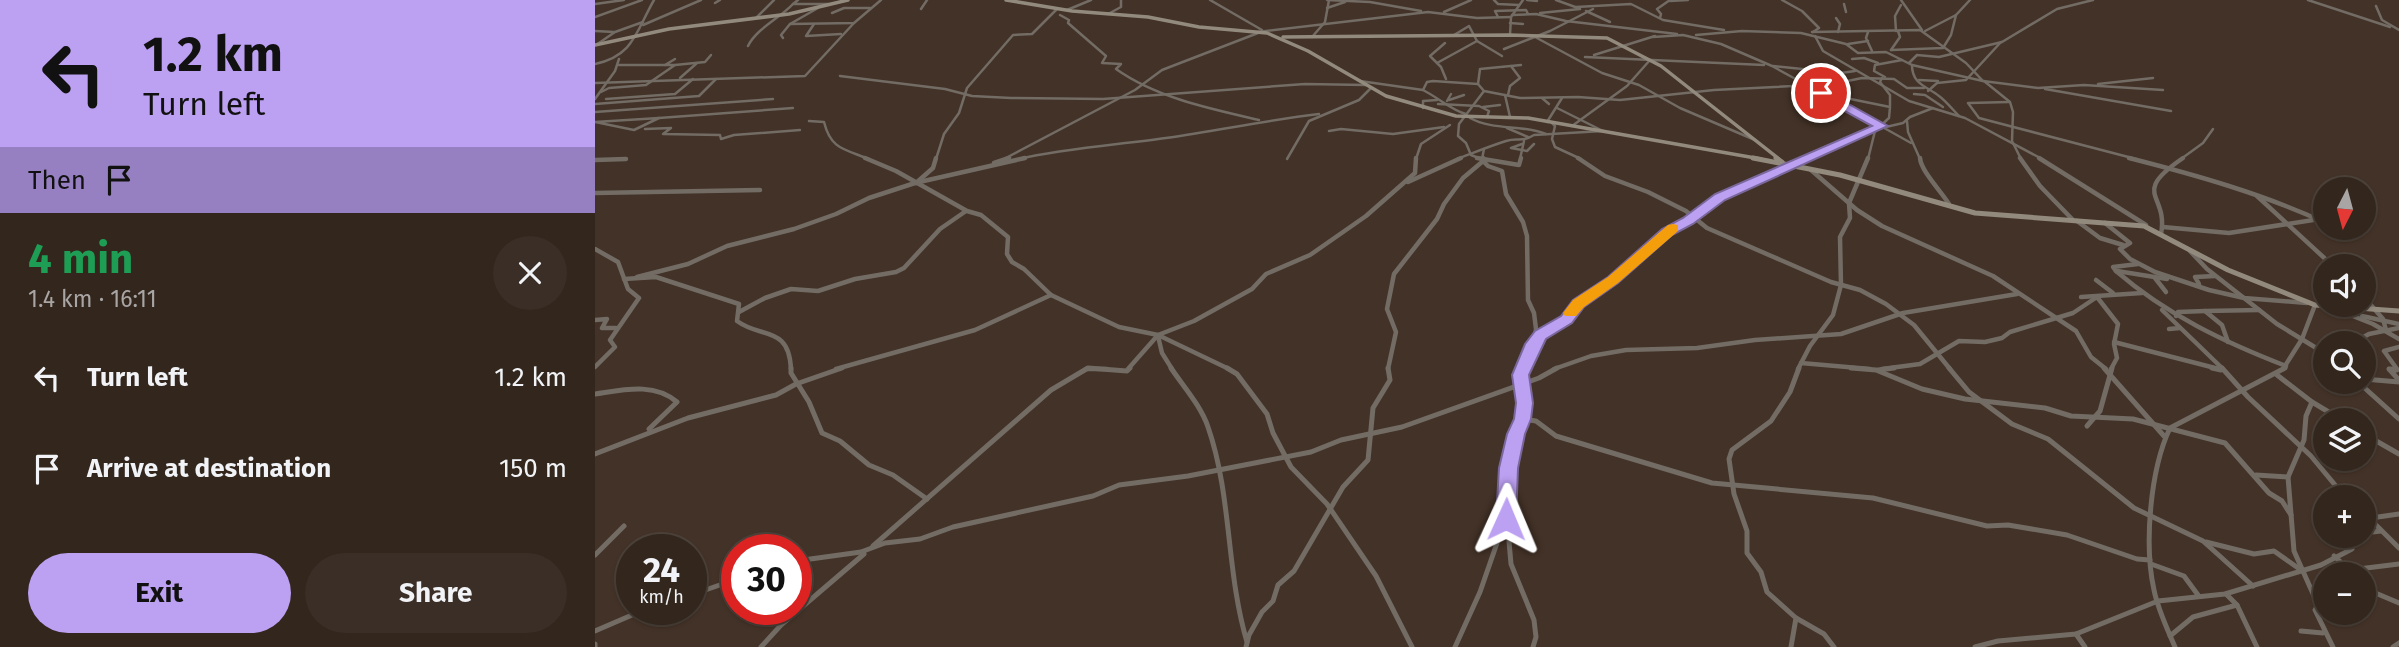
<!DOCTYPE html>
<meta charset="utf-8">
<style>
body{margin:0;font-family:"Fira Sans",sans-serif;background:#3a2e26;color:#f1f3f6;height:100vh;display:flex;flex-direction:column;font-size:26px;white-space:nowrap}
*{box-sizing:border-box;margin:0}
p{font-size:23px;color:#a8a5a4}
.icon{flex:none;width:38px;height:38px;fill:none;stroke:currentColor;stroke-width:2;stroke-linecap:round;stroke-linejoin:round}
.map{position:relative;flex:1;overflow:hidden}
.details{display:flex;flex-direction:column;background:#32261d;width:595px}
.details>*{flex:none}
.banner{background:#bca0f2;color:#111;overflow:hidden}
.needle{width:46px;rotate:186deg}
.tools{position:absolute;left:1718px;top:177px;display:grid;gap:14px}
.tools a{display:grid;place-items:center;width:63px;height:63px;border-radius:50%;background:#32261d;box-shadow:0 2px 5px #0004,0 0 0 2px #4d433b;font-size:35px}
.speed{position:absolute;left:21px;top:534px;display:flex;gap:14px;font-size:35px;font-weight:700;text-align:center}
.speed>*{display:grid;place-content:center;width:91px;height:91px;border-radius:50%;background:#32261d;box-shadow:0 2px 5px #0004,0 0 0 2px #4d433b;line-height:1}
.speed small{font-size:18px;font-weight:400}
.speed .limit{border:10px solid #d22;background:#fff;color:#111}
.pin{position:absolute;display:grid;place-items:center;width:60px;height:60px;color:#fff;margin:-30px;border:4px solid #fff;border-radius:50%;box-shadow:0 2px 7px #0007}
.me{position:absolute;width:77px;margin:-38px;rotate:1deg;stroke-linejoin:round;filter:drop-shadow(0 0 5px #0008)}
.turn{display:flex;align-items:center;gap:24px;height:147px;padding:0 28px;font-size:32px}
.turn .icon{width:91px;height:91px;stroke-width:2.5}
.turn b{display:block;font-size:49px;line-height:60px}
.then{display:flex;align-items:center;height:66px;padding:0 28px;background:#0003;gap:14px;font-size:26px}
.round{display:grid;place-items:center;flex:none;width:74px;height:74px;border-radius:37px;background:#3a2e26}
.overview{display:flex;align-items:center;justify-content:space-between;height:119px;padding:0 28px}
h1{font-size:42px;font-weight:700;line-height:52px;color:#1e9e55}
.action{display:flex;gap:14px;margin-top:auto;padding:14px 28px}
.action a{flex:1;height:80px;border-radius:42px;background:#bca0f2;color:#111;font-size:28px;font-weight:700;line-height:80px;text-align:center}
.action a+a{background:#3a2e26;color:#f1f3f6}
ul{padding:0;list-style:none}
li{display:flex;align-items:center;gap:21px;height:91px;padding:0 28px}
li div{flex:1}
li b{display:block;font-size:26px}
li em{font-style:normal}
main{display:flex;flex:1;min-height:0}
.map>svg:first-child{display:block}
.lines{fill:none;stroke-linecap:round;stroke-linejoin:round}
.street-far2{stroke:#726c65;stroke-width:2.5}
.street-far1{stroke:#726c65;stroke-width:4.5}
.street{stroke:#726c65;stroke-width:5}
.secondary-far1{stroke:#938a7e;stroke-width:3.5}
.secondary{stroke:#938a7e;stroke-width:5}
.route{fill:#bca0f2;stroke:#7a689d;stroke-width:2}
.slow{fill:#f59e0b}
</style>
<main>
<section class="details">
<div class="banner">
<div class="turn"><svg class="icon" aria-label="left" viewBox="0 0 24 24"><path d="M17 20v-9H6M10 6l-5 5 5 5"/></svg><div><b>1.2 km</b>Turn left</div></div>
<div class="then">Then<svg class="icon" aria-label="arrive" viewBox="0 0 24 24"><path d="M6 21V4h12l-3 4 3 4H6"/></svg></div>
</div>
<div class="overview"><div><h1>4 min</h1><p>1.4 km · 16:11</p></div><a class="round"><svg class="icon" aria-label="close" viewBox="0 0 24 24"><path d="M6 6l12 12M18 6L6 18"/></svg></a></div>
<ul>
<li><svg class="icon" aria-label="left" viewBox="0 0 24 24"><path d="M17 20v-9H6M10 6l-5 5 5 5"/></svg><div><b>Turn left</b></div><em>1.2 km</em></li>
<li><svg class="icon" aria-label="arrive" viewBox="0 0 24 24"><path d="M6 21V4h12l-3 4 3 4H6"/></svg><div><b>Arrive at destination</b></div><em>150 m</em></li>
</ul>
<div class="action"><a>Exit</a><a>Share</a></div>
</section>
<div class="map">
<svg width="1804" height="647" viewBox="0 0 1804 647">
<rect width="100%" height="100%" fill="#433227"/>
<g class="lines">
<g class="street-far2">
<polyline points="203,0 198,4 234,4"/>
<polyline points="615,0 667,30"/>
<polyline points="732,0 775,2 826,11"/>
<polyline points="899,0 903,4 924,5"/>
<polyline points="932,0 942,1"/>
<polyline points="961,0 983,8"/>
<polyline points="1187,0 1207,11 1224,28 1218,32"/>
<polyline points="1306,0 1327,30"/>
<polyline points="1713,0 1795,27"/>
<polyline points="1075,1 1093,0"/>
<polyline points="120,3 125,0"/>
<polyline points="0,4 29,0"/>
<polyline points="1249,4 1251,12"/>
<polyline points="1781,6 1787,20 1804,30"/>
<polyline points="981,7 1036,4 1068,20 1129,30"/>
<polyline points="732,8 750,2"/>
<polyline points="326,9 332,0"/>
<polyline points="472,10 496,0"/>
<polyline points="991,11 1015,22"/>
<polyline points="849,12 876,0"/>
<polyline points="237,13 249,8 275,8"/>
<polyline points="945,13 985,9"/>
<polyline points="513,14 526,7 526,0"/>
<path d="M465,15L474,20L473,23L511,56L507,63L526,64L521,69C562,98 616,109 664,120"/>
<polyline points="917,15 941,14 971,21 1082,34"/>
<polyline points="0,17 47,0"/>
<polyline points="162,17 179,0"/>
<polyline points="903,17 900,11 931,10 933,14"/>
<polyline points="1065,18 1066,14 1062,9 1075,0"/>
<polyline points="1241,18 1245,24 1243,32"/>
<polyline points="915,23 928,24"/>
<polyline points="195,24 259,23 286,0"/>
<polyline points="219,24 211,36 246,34"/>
<polyline points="48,25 106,0"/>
<polyline points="0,31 19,32"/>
<polyline points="1301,31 1300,16 1306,5"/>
<polyline points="1330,31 1361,15 1375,0"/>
<polyline points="663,32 833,12 882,18 916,17"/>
<polyline points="1273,32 1271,38 1277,51"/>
<polyline points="859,35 874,26 882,41 907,56"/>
<polyline points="915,35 916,17 928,0"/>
<polyline points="1101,35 1147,31 1206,33 1251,44 1263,53 1291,52 1317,65 1388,81 1371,63 1325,30 1217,32"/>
<polyline points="1220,36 1228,51 1314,101 1370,118 1447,159"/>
<polyline points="717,37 730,22 734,0"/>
<polyline points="940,37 1007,73 1044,85 1085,108 1160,140"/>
<polyline points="1058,37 1088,35 1126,44 1177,66 1226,93 1295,107 1294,118 1280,131 1273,159"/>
<polyline points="188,38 186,35 195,24 223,8"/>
<polyline points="850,43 835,56 846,67 851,79"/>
<polyline points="1253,44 1273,41"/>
<polyline points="1,45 20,32 48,22"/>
<path d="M153,46C161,29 185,18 198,4"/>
<polyline points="909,49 955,31 998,9"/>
<polyline points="1296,50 1348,48 1356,35 1361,15"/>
<polyline points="1296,50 1305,37 1303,31"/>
<polyline points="999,55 1060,36"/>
<polyline points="990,57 1169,65"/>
<polyline points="1257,59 1269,58 1283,63"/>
<polyline points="842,63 882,41"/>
<polyline points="1314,63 1322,55 1344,57 1407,42 1462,9 1498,0"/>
<path d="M0,64C39,56 41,31 59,0"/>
<polyline points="24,65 70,65"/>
<polyline points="80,65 110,62 116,55"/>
<polyline points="926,65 885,69 883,84 889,91 925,98 983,97 1025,100 1119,90 1238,84 1267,78 1299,79 1312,88 1329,88"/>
<path d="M1317,65C1317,84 1331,86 1344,96C1351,101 1358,110 1364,116"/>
<polyline points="1178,66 1246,73 1260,71"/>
<polyline points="245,76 350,89 377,96 416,98 508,99 710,84 771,85"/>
<polyline points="1290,77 1279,71 1280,65 1307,60"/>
<polyline points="85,78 102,63"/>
<polyline points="1287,78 1285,82 1295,95 1295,106"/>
<polyline points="1324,80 1343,81"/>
<polyline points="765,81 828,90 832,82 838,81 883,84"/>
<polyline points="1388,81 1443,88 1489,85 1568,90"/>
<polyline points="1389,81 1415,102 1418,112 1417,141 1426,159"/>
<polyline points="0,83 210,76 259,23"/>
<polyline points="1503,84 1558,78"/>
<polyline points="1450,89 1576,111"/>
<path d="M828,90C842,97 858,111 871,114"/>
<polyline points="1333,91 1342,83 1371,80 1406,42"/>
<polyline points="6,92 14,88 51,85 80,65 70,65 80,59"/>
<polyline points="1319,94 1330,95 1348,107"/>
<polyline points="910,95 915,117"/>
<polyline points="913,95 915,86 925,78 916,66"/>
<polyline points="1232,96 1316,143"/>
<polyline points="947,98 954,104"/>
<polyline points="0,99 20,71 24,59"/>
<polyline points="11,99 80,94 98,79"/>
<polyline points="854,100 869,95"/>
<polyline points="852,101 856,94"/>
<polyline points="1373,103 1384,118 1541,159"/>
<polyline points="1374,103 1414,102"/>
<polyline points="0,104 104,96 121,79"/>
<polyline points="843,104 884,106 894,111 892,117"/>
<polyline points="888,107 905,105"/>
<polyline points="828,108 828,101 842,100"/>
<polyline points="962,108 1008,131"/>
<polyline points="0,112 178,99"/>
<polyline points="64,118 198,108"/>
<polygon points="64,118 39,130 0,122"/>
<path d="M875,118C899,131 926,124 951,134"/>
<path d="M214,121L229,122C236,150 250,149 274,159"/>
<polyline points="1312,121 1313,132 1325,159"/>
<polyline points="952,122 967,98"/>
<polyline points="957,123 960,126 957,139 960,147 986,159"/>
<polyline points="977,126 1032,86 1055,60"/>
<polyline points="912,128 933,137"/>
<polyline points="50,129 76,128 68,134 125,135 126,139 139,135 205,130"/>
<polyline points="734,131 746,129 798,134 849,127"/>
<polyline points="927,144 916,148 932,151 939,144"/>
<polyline points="19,159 31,159"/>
<polyline points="341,159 349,134 364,113 372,88 418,35 437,34 462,9"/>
<polyline points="409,159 540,90 567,70 663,33"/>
<path d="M423,159C472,148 521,145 571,138C622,131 672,120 724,114"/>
<polyline points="692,159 714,121 764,100 776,88"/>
<polyline points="821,159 826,144 855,125"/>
<path d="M862,159C878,153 895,146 911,141C923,137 926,143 939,135L1008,131"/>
<polyline points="886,159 876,155 871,143 863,136 864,124 889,91"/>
<polyline points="887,159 889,149"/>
<polyline points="925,159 929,141"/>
<polyline points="1206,159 1274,131 1308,123 1315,117 1338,108"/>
<polyline points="1586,159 1608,143 1618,129"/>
</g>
<g class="street-far1">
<polyline points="270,158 301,171 372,211 386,215 413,237 412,254 417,262 429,269 456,295 524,327 563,335 634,369"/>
<polyline points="882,158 924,165 926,158"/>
<polyline points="983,158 1010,176 1053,192 1091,211 1112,228 1236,282 1265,290 1291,304 1319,325 1355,369"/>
<path d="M1325,158C1326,171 1346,191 1354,204"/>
<polyline points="1425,158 1445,186 1478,220"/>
<polyline points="1444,158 1551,225"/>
<path d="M1534,158C1601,175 1668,194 1731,223"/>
<polyline points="0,160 31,159"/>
<polyline points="887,160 893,166 907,171 911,194 928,222 932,236 933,300 939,313 941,329 939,344 927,369"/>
<polyline points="399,163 414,158"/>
<polyline points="1216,170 1262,210 1287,226 1398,276 1481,331 1496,357 1511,369"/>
<polyline points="813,182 866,158"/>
<polyline points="321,183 338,168 341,158"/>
<polyline points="0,193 165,190"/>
<polyline points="1662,196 1738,266"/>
<polyline points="1482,221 1505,238 1528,245"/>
<polyline points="1510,223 1535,243 1525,249 1535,259 1560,272 1614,290 1649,298 1682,324 1731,354"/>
<polyline points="1568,227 1634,233 1731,218"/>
<path d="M1566,234C1574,193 1534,195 1588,158"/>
<polyline points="0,249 23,262 33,289 44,298 15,340 20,347 0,367"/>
<polyline points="1595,251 1612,269 1649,298 1712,303"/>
<path d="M1521,271C1572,315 1629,342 1691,366"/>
<polyline points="1521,271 1518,267 1543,264"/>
<polyline points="1522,271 1572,279"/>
<polyline points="42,277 93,264 132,246 199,229 241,214 274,198 320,183 430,158"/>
<polyline points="1560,278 1571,292"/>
<path d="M29,279L61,277L144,304L142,321C166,339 194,325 196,369"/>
<polyline points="1501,280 1518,293"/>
<polyline points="1604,284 1600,277 1620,276"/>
<polyline points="1486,297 1547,293"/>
<polyline points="1769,297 1788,319 1791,330"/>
<polyline points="1735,307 1778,324 1804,339"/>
<polyline points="1567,310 1628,369"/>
<polyline points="144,312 170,298 196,289 223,291 260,279 301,272 309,268 345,229 371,211"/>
<polyline points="1581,316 1583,312 1610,311"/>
<polyline points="1767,316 1804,324"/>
<polyline points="0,320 12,319 7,328 21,328"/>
<polyline points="1574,329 1585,328"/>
<polyline points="563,336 567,353 577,369"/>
<polyline points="1519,342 1624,369"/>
<polyline points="1633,342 1627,325 1610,311 1664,310"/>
<polyline points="939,343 945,335 971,320 983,303 1018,280 1072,232 1093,221 1125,197 1210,158"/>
<polyline points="1758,343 1774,334 1804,328"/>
<polyline points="1206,363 1275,369"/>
<polyline points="241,369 380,330 456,295"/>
<polyline points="491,369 512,369"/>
<polyline points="533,369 563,335 599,321 657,289 671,274 715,255 771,216 820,173 821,158"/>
<polyline points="793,369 801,332 792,309 799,274 842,219 849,204 868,178 887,162 888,158"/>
<polyline points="959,369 996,356 1031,350 1102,348 1160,340 1246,334 1308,313 1422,294"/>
<polyline points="1203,369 1215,346 1238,315 1246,285 1245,237 1255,218 1254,203 1273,158"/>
<polyline points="1287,369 1325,364 1364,341 1390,342 1407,338 1415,332 1478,313 1502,297 1523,324 1519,344 1522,358 1516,369"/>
<polyline points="1688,369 1707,339 1720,305"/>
<polyline points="1794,369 1798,369"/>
<polyline points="1802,369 1789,351 1804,347"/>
</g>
<g class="street">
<polyline points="196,368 196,373 214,402 227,433 245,441 274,465 298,475 332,499"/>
<path d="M576,368C588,386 606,406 613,427C637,496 631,572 652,642"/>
<polyline points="632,368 642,374 672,414 678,433 696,467 732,504 781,576 817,647"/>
<polyline points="927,368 927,419 915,461 910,496 916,564 939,620 941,637 938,647"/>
<polyline points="1204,368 1195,392 1176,421 1137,450 1134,459 1139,494 1152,531 1152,553 1166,572 1172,592 1201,618 1229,634 1239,647"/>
<polyline points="1256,368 1281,370 1327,389 1370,399 1450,408 1476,416 1538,419 1630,443 1674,493 1687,501 1696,515"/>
<polyline points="1354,368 1374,392 1417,424 1453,439 1539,508 1608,541 1658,586"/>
<polyline points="1509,368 1569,436"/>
<polyline points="1617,368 1626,370"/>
<polyline points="1627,368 1653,397 1716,456 1750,497"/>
<polyline points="1800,368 1802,370 1794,369 1804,380"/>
<polyline points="1283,370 1299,368"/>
<polyline points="1682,375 1717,402 1747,420"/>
<polyline points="1769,379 1804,382"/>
<polyline points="1763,382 1804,419"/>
<path d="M0,394C28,390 59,382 82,402L54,429"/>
<polyline points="1717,402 1711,416 1709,440 1693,477 1699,551 1723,605 1720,610 1738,647"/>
<polyline points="927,419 941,421 961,436 1117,483 1278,498 1392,526 1413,525 1472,535 1542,559 1555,560"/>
<polyline points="1492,426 1505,411 1517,368"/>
<polyline points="1769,434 1804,454"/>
<polyline points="0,454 93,418 181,395 201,384 247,368"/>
<polyline points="1661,475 1693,477"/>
<polyline points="1769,513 1804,548"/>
<polyline points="1776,518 1804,514"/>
<polyline points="1769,533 1786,531"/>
<polyline points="1753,536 1759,536"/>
<polyline points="1611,542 1659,554 1679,551 1706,570"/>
<polyline points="278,546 456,390 493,368 532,371 535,368"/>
<polyline points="0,555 29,526"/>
<polyline points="1739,556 1759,574"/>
<polyline points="201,561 266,552 290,543 325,539 358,527 498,496 524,485 593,476 716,452 746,440 807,427 944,378 962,368"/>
<polyline points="1556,564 1589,576 1603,595"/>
<polyline points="1755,570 1804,564"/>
<polyline points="1769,584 1778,592 1804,603"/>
<polyline points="1631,594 1642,605 1662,647"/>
<polyline points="96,595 142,579"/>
<polyline points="0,631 51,609"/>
<polyline points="1706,631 1728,633"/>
<polyline points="1481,634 1490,647"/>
<polyline points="1575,636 1598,617 1642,605"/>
<polyline points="0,644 0,647"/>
<polyline points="166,647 186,625 269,554"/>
<polyline points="651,647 654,635 667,612 678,601 683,585 699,571 748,487 773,460 778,408 795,380 793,368"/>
<polyline points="860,647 885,592 910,520"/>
<polyline points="1196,647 1201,618"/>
<polyline points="1380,647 1403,641 1481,634 1563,601 1630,594 1726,565 1757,549"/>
<path d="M1580,647C1572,628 1563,610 1559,590C1549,545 1555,470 1575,428L1690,368"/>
<polyline points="1798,647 1804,643"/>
</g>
<g class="secondary-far1">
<polyline points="411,0 477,11 553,17 604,27 672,33 713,51 791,96 861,116 933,118 1166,159"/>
<polyline points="688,37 914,35 1012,38 1066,66 1184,159"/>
<polyline points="0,45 74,29 194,14 253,0"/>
</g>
<g class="secondary">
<polyline points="1158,158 1245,175 1380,213 1549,226 1633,270 1720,305 1804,311"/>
<polyline points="1181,158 1187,162"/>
</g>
</g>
<polygon class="route" points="1222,91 1230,91 1293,126 1130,200 1098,224 1077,235 1023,283 989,307 977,323 951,339 934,375 938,403 936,419 930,434 923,468 921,519 918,524 911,527 904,524 901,519 904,468 912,434 919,419 921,403 917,375 930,344 940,331 966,316 978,300 1013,277 1067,229 1088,218 1120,194 1277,126 1222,96"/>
<polygon class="slow" points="1078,224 1083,225 1083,231 1023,283 989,307 981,316 970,316 968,313 978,300 1013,277 1073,225"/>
</svg>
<div class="tools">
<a><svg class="needle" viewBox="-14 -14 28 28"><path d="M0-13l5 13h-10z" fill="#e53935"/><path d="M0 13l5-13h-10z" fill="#a8a5a4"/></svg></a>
<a><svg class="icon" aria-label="sound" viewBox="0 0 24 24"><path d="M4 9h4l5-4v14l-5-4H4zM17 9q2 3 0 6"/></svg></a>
<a><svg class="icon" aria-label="search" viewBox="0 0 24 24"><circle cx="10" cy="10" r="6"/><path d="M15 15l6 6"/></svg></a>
<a><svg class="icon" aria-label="layers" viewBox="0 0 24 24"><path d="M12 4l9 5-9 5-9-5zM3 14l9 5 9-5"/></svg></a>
<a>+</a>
<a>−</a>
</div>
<div class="speed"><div>24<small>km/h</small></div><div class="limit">30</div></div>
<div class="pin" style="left:1226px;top:93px;background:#d93025"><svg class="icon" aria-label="arrive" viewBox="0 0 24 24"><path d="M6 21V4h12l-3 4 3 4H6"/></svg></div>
<svg class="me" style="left:911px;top:519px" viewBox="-20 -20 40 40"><path d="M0-17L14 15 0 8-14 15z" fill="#bca0f2" stroke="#fff" stroke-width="4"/></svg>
</div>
</main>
